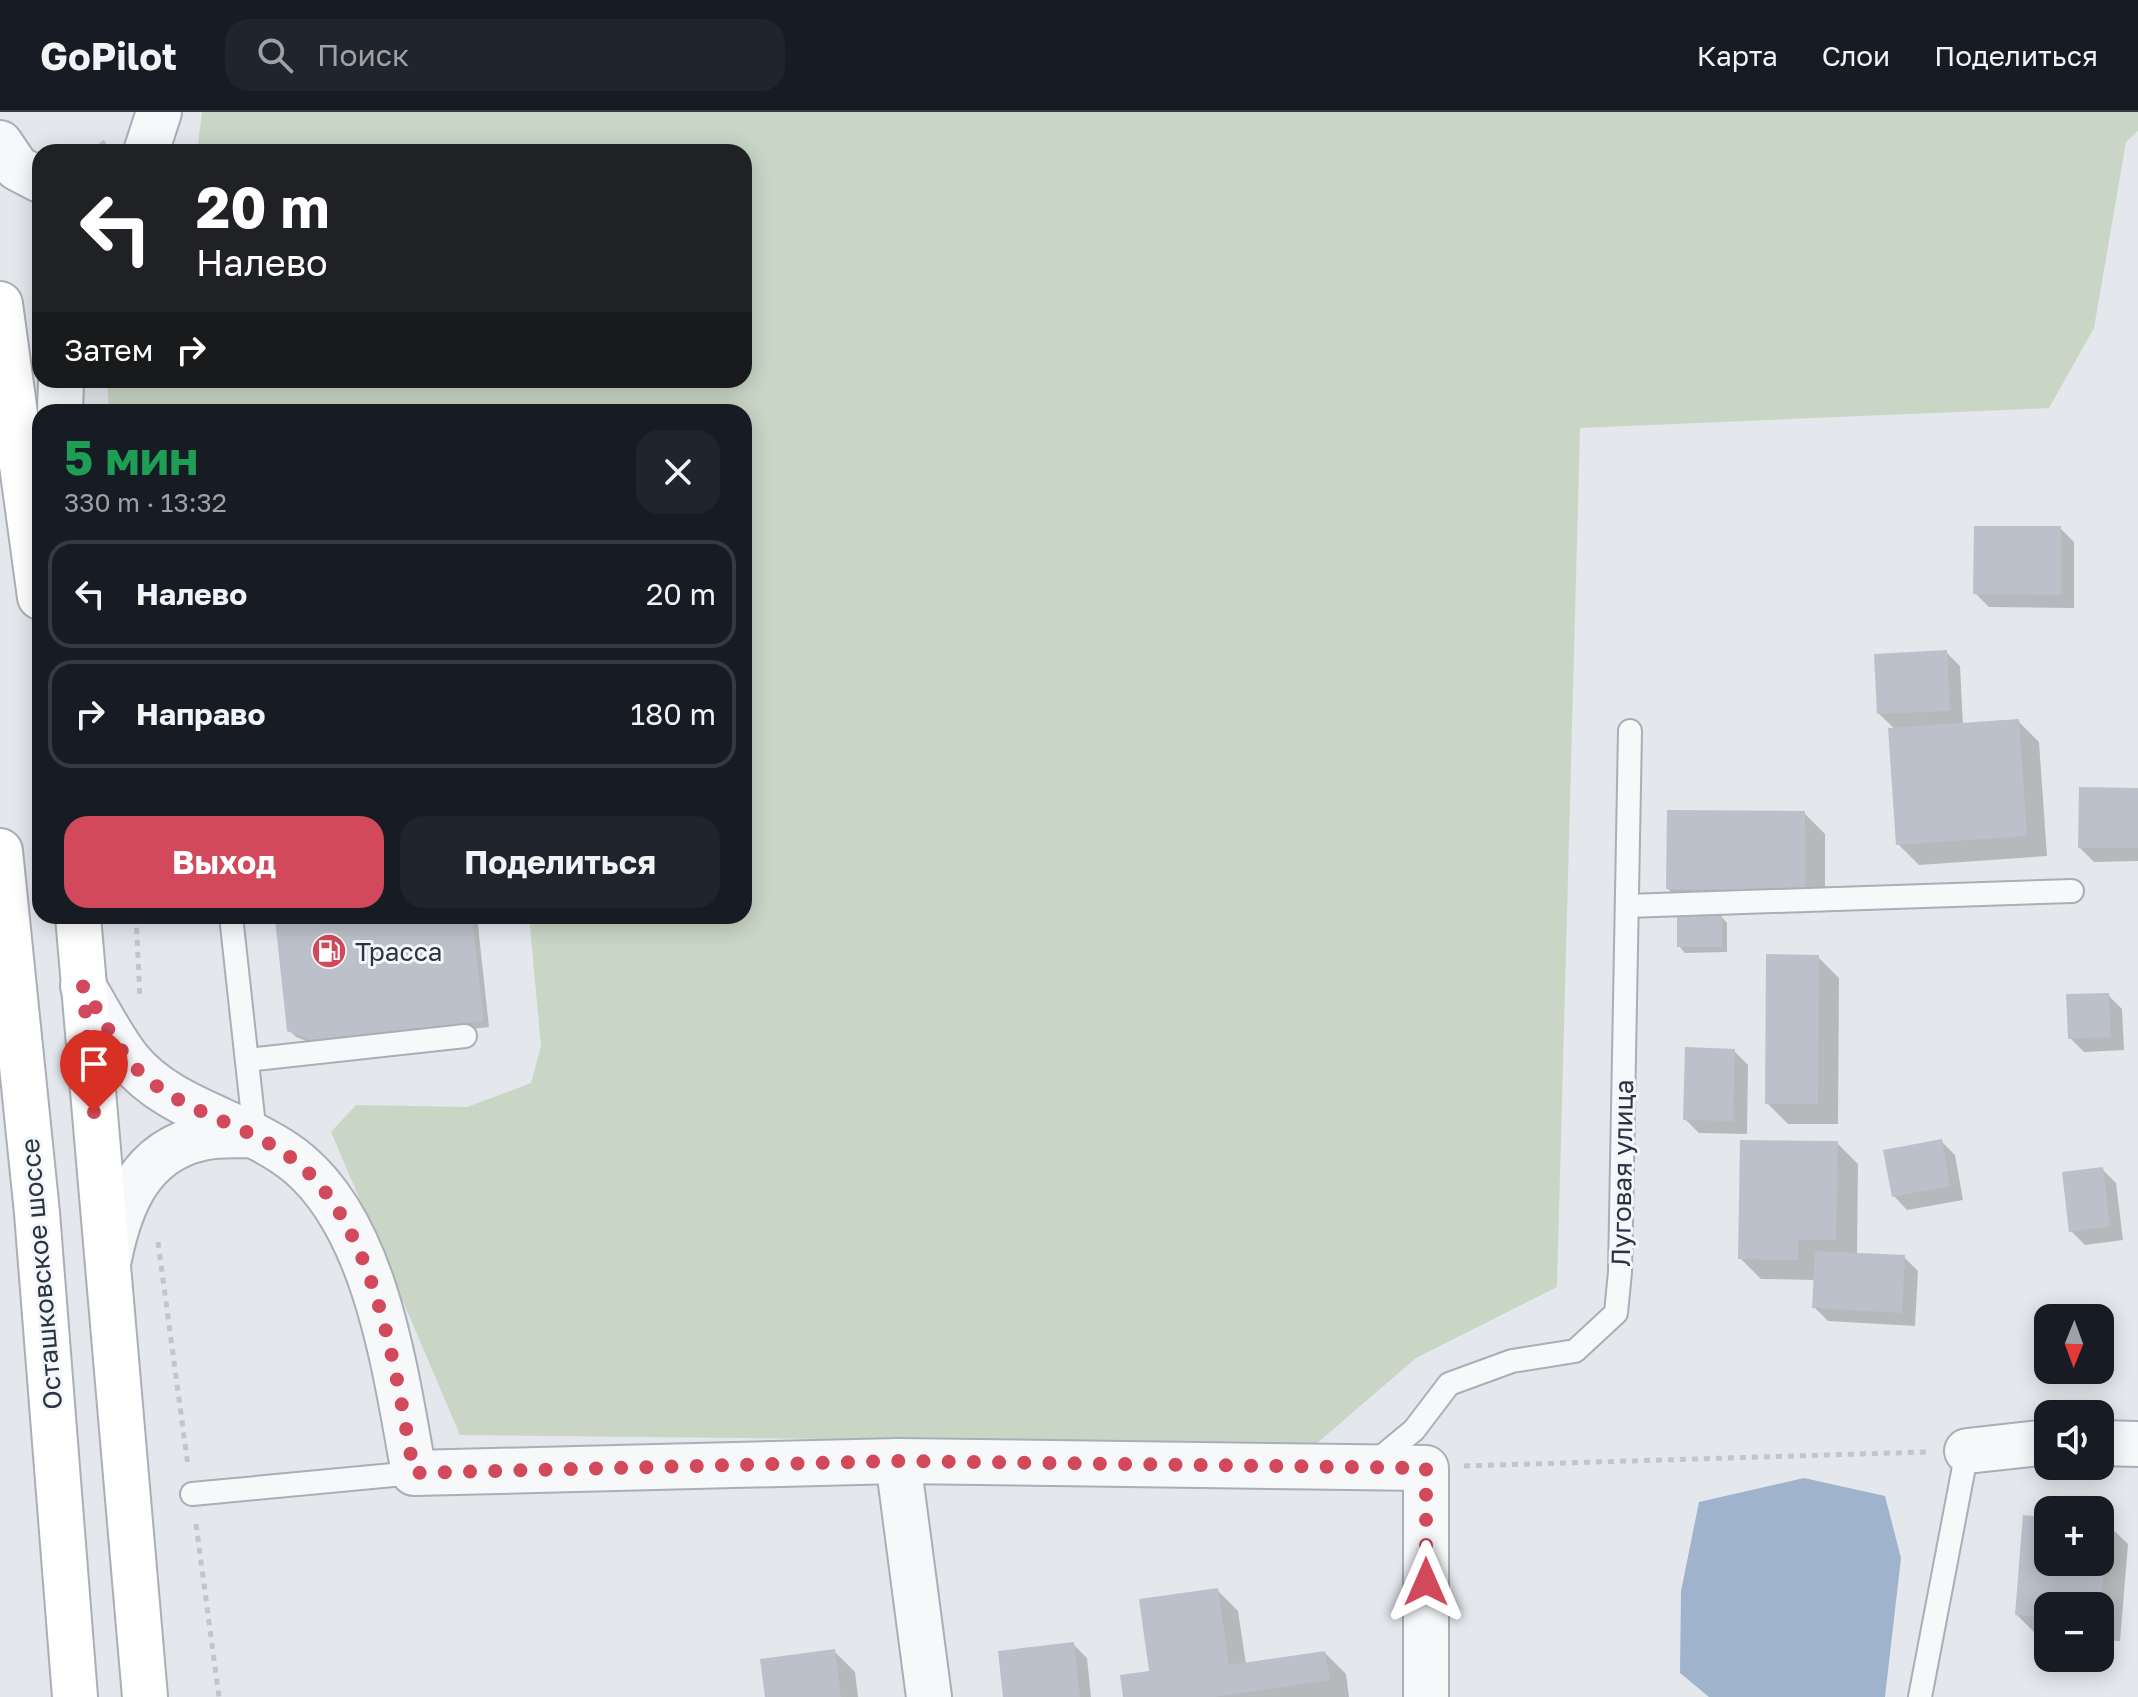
<!DOCTYPE html>
<html lang="ru">
<meta charset="utf-8">
<style>
body{margin:0;font-family:"Golos Text",sans-serif;background:#20242c;color:#f1f3f6;height:100vh;display:flex;flex-direction:column;font-size:30px;white-space:nowrap}
*{box-sizing:border-box;margin:0}
p{font-size:26px;color:#9ea1a6}
.icon{flex:none;width:44px;height:44px;fill:none;stroke:currentColor;stroke-width:2;stroke-linecap:round;stroke-linejoin:round}
.map{position:relative;flex:1;overflow:hidden}
.details{position:absolute;left:32px;top:292px;width:720px;height:520px;display:flex;flex-direction:column;background:#171b24;border-radius:24px;box-shadow:0 4px 20px #0003}
.details>*{flex:none}
.hud{position:absolute;left:32px;top:32px;width:720px;height:244px;border-radius:24px;box-shadow:0 4px 20px #0003;background:#202124;color:#fff;overflow:hidden}
.needle{width:52px;rotate:181deg}
.tools{position:absolute;left:2034px;top:1192px;display:grid;gap:16px}
.tools a{display:grid;place-items:center;width:80px;height:80px;border-radius:16px;background:#171b24;box-shadow:0 4px 20px #0003;font-size:40px}
.pin{position:absolute;display:grid;place-items:center;width:68px;height:68px;color:#fff;margin:-82px -34px;border-radius:50% 50% 50% 0;rotate:-45deg;box-shadow:0 0 8px #0007}
.pin .icon{rotate:45deg}
.me{position:absolute;width:88px;margin:-44px;rotate:0deg;stroke-linejoin:round;filter:drop-shadow(0 0 6px #0008)}
.turn{display:flex;align-items:center;gap:28px;height:168px;padding:0 32px;font-size:36px}
.turn .icon{width:104px;height:104px;stroke-width:2.5}
.turn b{display:block;font-size:56px;line-height:68px}
.then{display:flex;align-items:center;height:76px;padding:0 32px;background:#0003;gap:16px;font-size:30px}
.round{display:grid;place-items:center;flex:none;width:84px;height:84px;border-radius:24px;background:#20242c}
.overview{display:flex;align-items:center;justify-content:space-between;height:136px;padding:0 32px}
h1{font-size:48px;font-weight:700;line-height:60px;color:#1e9e55}
.primary-button{display:flex;gap:16px;margin-top:auto;padding:16px 32px}
.primary-button a{flex:1;height:92px;border-radius:24px;background:#d1495b;color:#fff;font-size:32px;font-weight:700;line-height:92px;text-align:center}
.primary-button a+a{background:#20242c;color:#f1f3f6}
ul{padding:0;list-style:none}
li{display:flex;align-items:center;gap:24px;height:108px;margin:0 16px 12px;padding:0 16px;border:4px solid #363941;border-radius:24px}
li div{flex:1}
li b{display:block;font-size:30px}
li em{font-style:normal}
header{display:flex;align-items:center;gap:48px;box-sizing:border-box;height:112px;padding:0 40px;background:#171b24;border-bottom:2px solid #363941}
header strong{font-size:38px}
nav{display:flex;gap:44px;margin-inline-start:auto;font-size:28px}
.search{width:560px;height:72px;background:#20242c;display:flex;align-items:center;gap:20px;box-sizing:border-box;padding:0 28px;border-radius:24px;color:#9ea1a6;font-size:30px}
.map>svg:first-child{display:block}
.green{fill:#c9d6c5}
.water{fill:#9fb4cc}
.shadow{fill:#0003}
.building{fill:#bbc0ca}
.lines{fill:none;stroke-linecap:round;stroke-linejoin:round}
.lane-casing{stroke:#a9aeb7;stroke-width:26}
.street-casing{stroke:#a9aeb7;stroke-width:48}
.secondary-casing{stroke:#a9aeb7;stroke-width:48}
.path{stroke:#c2c5cb;stroke-width:5;stroke-dasharray:6 6;stroke-linecap:butt}
.lane{stroke:#f7f8fa;stroke-width:22}
.street{stroke:#f7f8fa;stroke-width:44}
.secondary{stroke:#fff;stroke-width:44}
.route{stroke:#d1495b;stroke-width:14;stroke-dasharray:0 25.2}
.labels{text-anchor:middle;dominant-baseline:central;stroke-width:6;stroke-linejoin:round;paint-order:stroke}
.poi-label{font-size:26px;fill:#2b3445;stroke:#f4f6f9;text-anchor:start}
.street-label{font-size:26px;fill:#2b3445;stroke:#f4f6f9}
</style>
<header>
<strong>GoPilot</strong>
<div class="search"><svg class="icon" aria-label="search" viewBox="0 0 24 24"><circle cx="10" cy="10" r="6"/><path d="M15 15l6 6"/></svg>Поиск</div>
<nav><a>Карта</a><a>Слои</a><a>Поделиться</a></nav>
</header>
<div class="map">
<svg width="2138" height="1585" viewBox="0 0 2138 1585">
<rect width="100%" height="100%" fill="#e4e7ec"/>
<polygon class="green" points="202,0 2138,0 2138,19 2126,30 2094,216 2049,296 1580,316 1557,1175 1416,1246 1316,1332 460,1323 331,1020 356,993 467,995 531,971 541,934 529,804 744,804 744,300 109,300 107,268 744,268 744,40 197,40"/>
<polygon class="water" points="1804,1366 1885,1384 1901,1446 1885,1585 1709,1585 1680,1561 1681,1479 1699,1390"/>
<g class="shadow">
<polygon points="2060,416 2074,430 2074,496 1989,495 1975,481"/>
<polygon points="1946,540 1960,554 1963,613 2018,609 2039,630 2047,744 1919,753 1898,732 1895,617 1879,602"/>
<polygon points="2138,678 2138,749 2094,750 2080,736"/>
<polygon points="1804,701 1825,722 1825,799 1689,798 1668,777"/>
<polygon points="324,804 477,804 489,915 319,934 296,925 289,918"/>
<polygon points="1721,804 1727,811 1727,840 1685,841 1679,834"/>
<polygon points="1818,845 1839,866 1838,1012 1788,1012 1767,991"/>
<polygon points="2108,883 2122,897 2124,938 2084,940 2070,926"/>
<polygon points="1734,939 1748,953 1747,1022 1699,1021 1685,1007"/>
<polygon points="1941,1029 1955,1043 1963,1088 1907,1098 1894,1084"/>
<polygon points="1837,1031 1858,1052 1857,1143 1904,1145 1918,1159 1915,1214 1828,1209 1814,1195 1815,1168 1761,1167 1740,1146"/>
<polygon points="2102,1057 2116,1071 2123,1128 2085,1133 2071,1119"/>
<polygon points="2048,1407 2048,1450 2100,1450 2100,1410 2106,1411 2128,1432 2120,1529 2100,1528 2100,1494 2048,1494 2048,1524 2038,1524 2017,1503"/>
<polygon points="1217,1478 1238,1499 1246,1552 1325,1541 1346,1562 1349,1585 1126,1585 1152,1560"/>
<polygon points="1073,1532 1087,1546 1091,1585 1005,1585"/>
<polygon points="834,1539 855,1560 858,1585 767,1585"/>
</g>
<g class="building">
<polygon points="1974,414 2061,414 2061,483 1973,482"/>
<polygon points="1947,538 1950,599 1877,602 1874,542"/>
<polygon points="2019,607 2027,724 1896,733 1888,616"/>
<polygon points="2079,675 2138,676 2138,736 2078,736"/>
<polygon points="1667,698 1805,699 1805,779 1666,777"/>
<rect x="1677" y="802" width="45" height="33"/>
<polygon points="306,804 472,804 484,909 311,928 287,919 275,807"/>
<polygon points="1766,842 1819,843 1818,992 1765,992"/>
<polygon points="2109,881 2111,925 2068,927 2066,882"/>
<polygon points="1685,935 1735,937 1733,1009 1683,1008"/>
<polygon points="1942,1027 1950,1074 1892,1085 1883,1038"/>
<polygon points="1740,1028 1838,1029 1836,1128 1798,1128 1798,1148 1738,1147"/>
<polygon points="2103,1055 2110,1114 2069,1120 2062,1060"/>
<polygon points="1815,1139 1905,1143 1902,1201 1812,1196"/>
<polygon points="2023,1403 2048,1405 2048,1450 2100,1450 2100,1408 2107,1409 2101,1494 2048,1494 2048,1506 2015,1503"/>
<polygon points="1218,1476 1229,1553 1325,1539 1330,1568 1214,1585 1123,1585 1120,1563 1149,1559 1139,1487"/>
<polygon points="1074,1530 1080,1585 1003,1585 998,1539"/>
<polygon points="835,1537 841,1585 765,1585 760,1547"/>
</g>
<g class="lines">
<g class="lane-casing">
<g id="lane">
<polyline points="1627,794 2072,779"/>
<polyline points="231,804 255,1023"/>
<polyline points="247,948 465,924"/>
<polyline points="1374,1351 1414,1318 1449,1272 1512,1249 1575,1239 1616,1201 1620,1160 1630,619"/>
<polyline points="192,1382 414,1361"/>
<polyline points="1920,1585 1967,1339"/>
</g>
</g>
<g class="street-casing">
<g id="street">
<polyline points="0,31 17,56 40,68"/>
<polyline points="146,40 159,0"/>
<polyline points="60,300 61,268"/>
<path d="M83,874C98,898 111,925 128,947C171,1001 248,1009 299,1052C378,1119 396,1264 414,1361L898,1349L1426,1356V1585"/>
<path d="M109,1147C120,1092 141,1039 202,1026C218,1022 237,1024 253,1023"/>
<polyline points="2100,1331 2138,1332"/>
<polyline points="1967,1339 2048,1330"/>
<polyline points="898,1349 929,1585"/>
</g>
</g>
<g class="secondary-casing">
<g id="secondary">
<polyline points="0,192 40,485"/>
<polyline points="0,739 37,1101 75,1585"/>
<polyline points="78,804 145,1585"/>
</g>
</g>
<g class="path">
<polyline points="66,37 91,39 108,28"/>
<polyline points="136,804 140,887"/>
<polyline points="158,1130 188,1354"/>
<polyline points="1464,1354 1926,1340"/>
<polyline points="196,1412 219,1585"/>
</g>
<use href="#lane" class="lane"/>
<use href="#street" class="street"/>
<use href="#secondary" class="secondary"/>
</g>
<g class="lines">
<path class="route" d="M94,1000L83,874C98,898 111,925 128,947C171,1001 248,1009 299,1052C378,1120 396,1263 414,1361L898,1349L1426,1356V1470"/>
</g>
<defs>
<g id="fuel-disc" transform="scale(1.8)"><circle r="9.5" fill="#d1495b" stroke="#f4f6f9"/><path d="M-5.5-6h7V0h2V4h1.3V-2.5L3-4.5l.8-.8L6-3V5H2.5V1h-1V6h-7ZM-4.2-4.7v3.2H.2V-4.7Z" fill="#fff"/></g>
</defs>
<g fill-rule="evenodd">
<use href="#fuel-disc" x="329" y="839"/>
</g>
<g class="labels">
<g class="poi-label">
<text x="355" y="839">Трасса</text>
</g>
<g class="street-label">
<text transform="translate(1622 1061) rotate(-89)">Луговая улица</text>
<text transform="translate(41 1162) rotate(-95)">Осташковское шоссе</text>
</g>
</g>
</svg>
<div class="tools">
<a><svg class="needle" viewBox="-14 -14 28 28"><path d="M0-13l5 13h-10z" fill="#e53935"/><path d="M0 13l5-13h-10z" fill="#9ea1a6"/></svg></a>
<a><svg class="icon" aria-label="sound" viewBox="0 0 24 24"><path d="M4 9h4l5-4v14l-5-4H4zM17 9q2 3 0 6"/></svg></a>
<a>+</a>
<a>−</a>
</div>
<div class="pin" style="left:94px;top:1000px;background:#d93025"><svg class="icon" aria-label="arrive" viewBox="0 0 24 24"><path d="M6 21V4h12l-3 4 3 4H6"/></svg></div>
<svg class="me" style="left:1426px;top:1470px" viewBox="-20 -20 40 40"><path d="M0-17L14 15 0 8-14 15z" fill="#d1495b" stroke="#fff" stroke-width="4"/></svg>
<div class="hud">
<div class="turn"><svg class="icon" aria-label="left" viewBox="0 0 24 24"><path d="M17 20v-9H6M10 6l-5 5 5 5"/></svg><div><b>20 m</b>Налево</div></div>
<div class="then">Затем<svg class="icon" aria-label="right" viewBox="0 0 24 24"><path d="M7 20v-9h11M14 6l5 5-5 5"/></svg></div>
</div>
<section class="details">
<div class="overview"><div><h1>5 мин</h1><p>330 m · 13:32</p></div><a class="round"><svg class="icon" aria-label="close" viewBox="0 0 24 24"><path d="M6 6l12 12M18 6L6 18"/></svg></a></div>
<ul>
<li><svg class="icon" aria-label="left" viewBox="0 0 24 24"><path d="M17 20v-9H6M10 6l-5 5 5 5"/></svg><div><b>Налево</b></div><em>20 m</em></li>
<li><svg class="icon" aria-label="right" viewBox="0 0 24 24"><path d="M7 20v-9h11M14 6l5 5-5 5"/></svg><div><b>Направо</b></div><em>180 m</em></li>
</ul>
<div class="primary-button"><a>Выход</a><a>Поделиться</a></div>
</section>
</div>
